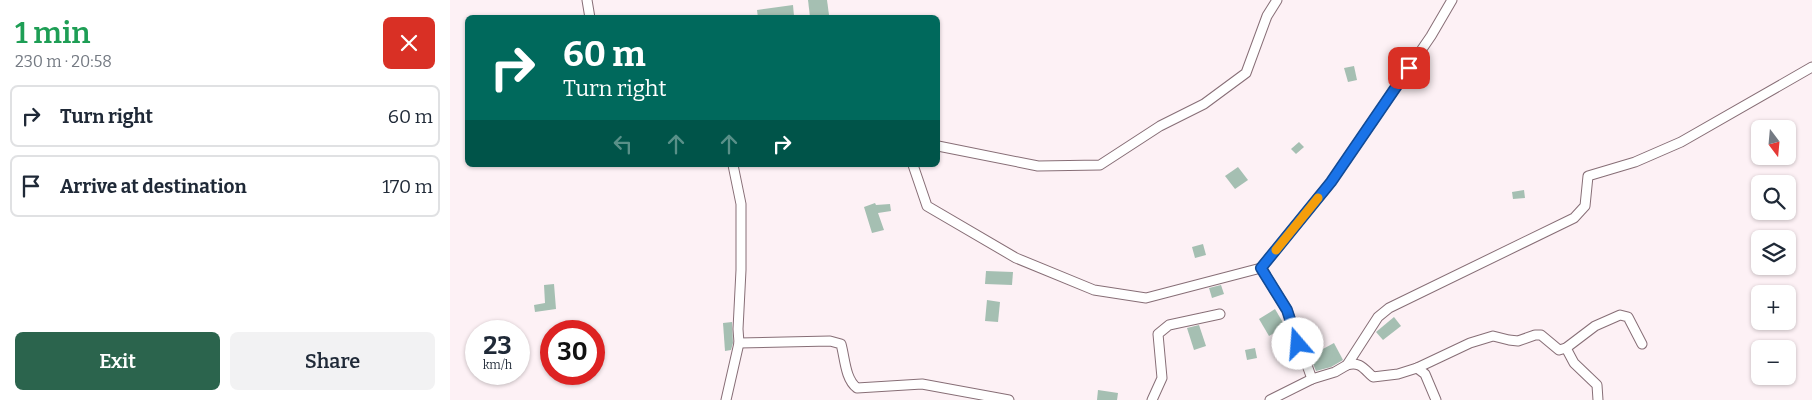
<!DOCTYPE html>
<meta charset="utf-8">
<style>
body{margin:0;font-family:Bitter,serif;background:#f2f2f3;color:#1f2937;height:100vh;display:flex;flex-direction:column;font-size:19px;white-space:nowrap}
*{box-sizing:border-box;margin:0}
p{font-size:16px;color:#747a83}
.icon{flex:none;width:28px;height:28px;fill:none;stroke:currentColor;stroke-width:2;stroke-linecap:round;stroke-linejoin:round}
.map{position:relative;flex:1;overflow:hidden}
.sheet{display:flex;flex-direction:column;background:#fff;width:450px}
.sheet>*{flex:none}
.guide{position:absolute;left:15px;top:15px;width:475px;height:152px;border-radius:8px;box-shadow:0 1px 4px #0004;background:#00695c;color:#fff;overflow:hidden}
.needle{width:32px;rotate:164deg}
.fabs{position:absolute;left:1301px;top:120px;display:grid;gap:10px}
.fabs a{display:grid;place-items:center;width:45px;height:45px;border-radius:8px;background:#fff;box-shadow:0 1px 4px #0004;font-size:25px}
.speed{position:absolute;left:15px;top:320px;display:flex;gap:10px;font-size:25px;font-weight:700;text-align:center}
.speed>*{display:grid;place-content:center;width:65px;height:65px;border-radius:50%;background:#fff;box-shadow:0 1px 4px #0004;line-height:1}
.speed small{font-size:12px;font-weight:400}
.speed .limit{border:8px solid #d22;background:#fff;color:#111}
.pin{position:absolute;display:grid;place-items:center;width:42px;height:42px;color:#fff;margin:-21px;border-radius:10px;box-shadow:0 2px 8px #0006}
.me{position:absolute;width:55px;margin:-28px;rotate:342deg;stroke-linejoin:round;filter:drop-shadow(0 0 4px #0008)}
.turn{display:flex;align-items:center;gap:18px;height:105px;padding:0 15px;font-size:22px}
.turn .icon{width:65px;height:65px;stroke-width:2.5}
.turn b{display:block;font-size:35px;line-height:42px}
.lanes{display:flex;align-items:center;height:48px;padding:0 15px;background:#0003;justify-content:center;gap:25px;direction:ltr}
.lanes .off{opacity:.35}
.round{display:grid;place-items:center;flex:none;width:52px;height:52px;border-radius:8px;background:#f2f2f3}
.summary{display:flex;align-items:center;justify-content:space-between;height:85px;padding:0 15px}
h1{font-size:30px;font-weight:600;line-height:38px;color:#1e9e55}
.cta{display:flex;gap:10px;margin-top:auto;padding:10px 15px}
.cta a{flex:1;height:58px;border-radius:8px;background:#2b644d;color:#fff;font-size:20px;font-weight:600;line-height:58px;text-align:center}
.cta a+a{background:#f2f2f3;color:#1f2937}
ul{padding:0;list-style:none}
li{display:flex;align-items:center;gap:15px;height:62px;margin:0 10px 8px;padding:0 5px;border:2px solid #e0e1e3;border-radius:8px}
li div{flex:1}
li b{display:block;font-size:19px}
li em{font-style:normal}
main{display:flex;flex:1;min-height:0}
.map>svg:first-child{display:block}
.building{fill:#a5bfb2}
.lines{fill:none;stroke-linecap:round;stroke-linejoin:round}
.street-casing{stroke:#876e76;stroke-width:11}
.street{stroke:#fff;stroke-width:9}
.route-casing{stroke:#114b97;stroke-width:12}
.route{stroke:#1a73e8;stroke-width:9}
.slow{stroke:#f59e0b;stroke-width:9}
</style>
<main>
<section class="sheet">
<div class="summary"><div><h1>1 min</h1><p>230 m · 20:58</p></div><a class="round" style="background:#d93025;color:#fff"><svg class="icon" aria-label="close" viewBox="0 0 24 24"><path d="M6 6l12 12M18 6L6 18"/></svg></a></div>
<ul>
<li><svg class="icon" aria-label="right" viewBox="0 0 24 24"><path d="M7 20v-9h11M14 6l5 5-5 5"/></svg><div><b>Turn right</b></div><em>60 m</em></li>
<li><svg class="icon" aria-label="arrive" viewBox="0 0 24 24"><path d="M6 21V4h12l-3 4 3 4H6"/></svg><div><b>Arrive at destination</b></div><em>170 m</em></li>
</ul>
<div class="cta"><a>Exit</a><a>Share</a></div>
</section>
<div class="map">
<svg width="1362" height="400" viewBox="0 0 1362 400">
<rect width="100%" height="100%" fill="#fdf1f5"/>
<g class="building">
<polygon points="358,0 377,0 379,15 360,17"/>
<polygon points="343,5 344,16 308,18 307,10"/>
<polygon points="904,66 907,80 898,82 894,68"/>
<polygon points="849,142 854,147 846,154 841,149"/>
<polygon points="788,167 798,180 785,189 775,176"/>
<polygon points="1074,190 1075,198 1063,199 1062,192"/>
<polygon points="425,203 426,205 440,204 441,211 428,213 434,230 422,233 414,207"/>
<polygon points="753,244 756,255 745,258 742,247"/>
<polygon points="536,271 563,272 562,285 535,284"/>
<polygon points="104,284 106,309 85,312 84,305 95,303 94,285"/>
<polygon points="771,285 774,294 762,298 759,288"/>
<polygon points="537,300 550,302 548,322 535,321"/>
<polygon points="825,309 835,326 819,336 809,319"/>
<polygon points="944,317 951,326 933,340 926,332"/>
<polygon points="282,322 283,343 281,350 275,351 273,323"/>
<polygon points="749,325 756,346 744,350 737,328"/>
<polygon points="884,343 893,360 881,367 866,371 860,356"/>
<polygon points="805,348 807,358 797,360 795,350"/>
<polygon points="648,390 668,393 667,400 647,400"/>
</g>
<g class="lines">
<g class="street-casing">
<g id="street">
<polyline points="137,0 140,18"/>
<polyline points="488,146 588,166 650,165 710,126 754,104 796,73 817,16 827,0"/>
<path d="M283,165L291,204V270L288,329L289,343L380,341L391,344C395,358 395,379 407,388L472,384L559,400"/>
<polyline points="463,165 477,206 566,258 644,290 696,298 811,268 881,182 981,36 1002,0"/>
<polyline points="811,268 837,310 862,379"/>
<polyline points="1116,348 1124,363 1147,385 1148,400"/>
<path d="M897,365C910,361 914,369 923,377L948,374L967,368L1020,343L1043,336L1059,340L1068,341L1085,335H1091L1109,350L1116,348L1145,326L1170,315L1178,317L1192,344"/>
<polyline points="967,368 975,374 986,400"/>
<polyline points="276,400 289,343"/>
<polyline points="702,400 712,378 708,334 719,325 770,314"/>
<polyline points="820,400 862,379 885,372 897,365 928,317 939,308 1124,218 1135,206 1138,176 1185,162 1231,142 1362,67"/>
</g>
</g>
<use href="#street" class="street"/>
</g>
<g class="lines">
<g class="route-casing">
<polyline id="route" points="848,344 837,310 811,268 881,182 959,68"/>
</g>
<use href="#route" class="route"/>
<polyline class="slow" points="826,250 868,198"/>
</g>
</svg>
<div class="fabs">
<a><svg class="needle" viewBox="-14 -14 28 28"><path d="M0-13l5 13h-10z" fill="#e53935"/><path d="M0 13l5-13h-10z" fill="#747a83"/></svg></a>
<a><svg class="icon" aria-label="search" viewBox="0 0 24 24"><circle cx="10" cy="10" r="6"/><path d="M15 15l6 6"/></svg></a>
<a><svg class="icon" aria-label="layers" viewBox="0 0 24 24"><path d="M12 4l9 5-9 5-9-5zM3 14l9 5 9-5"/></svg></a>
<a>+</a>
<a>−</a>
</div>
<div class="speed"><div>23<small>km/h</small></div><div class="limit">30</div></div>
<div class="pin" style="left:959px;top:68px;background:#d93025"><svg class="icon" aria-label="arrive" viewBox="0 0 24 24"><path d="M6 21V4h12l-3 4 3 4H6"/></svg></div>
<svg class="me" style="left:848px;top:344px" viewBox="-20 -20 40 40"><circle r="19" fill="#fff"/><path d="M0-13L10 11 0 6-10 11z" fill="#1a73e8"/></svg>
<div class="guide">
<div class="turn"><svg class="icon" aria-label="right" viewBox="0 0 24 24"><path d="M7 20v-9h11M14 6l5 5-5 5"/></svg><div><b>60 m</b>Turn right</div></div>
<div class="lanes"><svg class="icon off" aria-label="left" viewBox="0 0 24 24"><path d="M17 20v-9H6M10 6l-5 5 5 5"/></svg><svg class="icon off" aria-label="ahead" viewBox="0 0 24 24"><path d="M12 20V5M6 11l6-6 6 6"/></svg><svg class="icon off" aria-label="ahead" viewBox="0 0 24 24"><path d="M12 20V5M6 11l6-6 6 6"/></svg><svg class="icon" aria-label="right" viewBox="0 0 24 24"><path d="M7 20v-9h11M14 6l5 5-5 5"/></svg></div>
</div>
</div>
</main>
